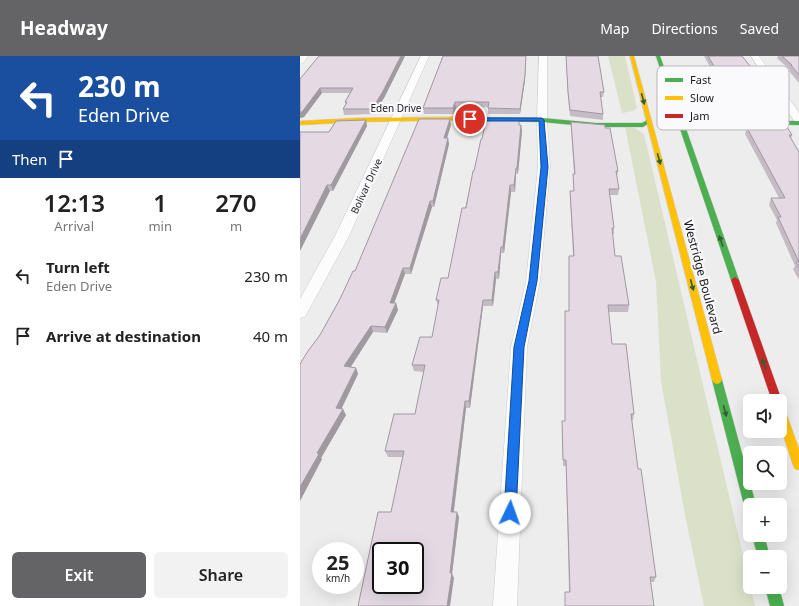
<!DOCTYPE html>
<meta charset="utf-8">
<style>
body{margin:0;font-family:"Noto Sans",sans-serif;background:#f2f2f2;color:#222;height:100vh;display:flex;flex-direction:column;font-size:15px;white-space:nowrap}
*{box-sizing:border-box;margin:0}
p{font-size:13px;color:#767676}
.icon{flex:none;width:22px;height:22px;fill:none;stroke:currentColor;stroke-width:2;stroke-linecap:round;stroke-linejoin:round}
.map{position:relative;flex:1;overflow:hidden}
.drawer{display:flex;flex-direction:column;background:#fff;width:300px}
.drawer>*{flex:none}
.guide{background:#1a4fa0;color:#fff;overflow:hidden}
.tools{position:absolute;left:443px;top:338px;display:grid;gap:8px}
.tools a{display:grid;place-items:center;width:44px;height:44px;border-radius:6px;background:#fff;box-shadow:0 4px 16px #0002;font-size:20px}
.speed{position:absolute;left:12px;top:486px;display:flex;gap:8px;font-size:20px;font-weight:700;text-align:center}
.speed>*{display:grid;place-content:center;width:52px;height:52px;border-radius:50%;background:#fff;box-shadow:0 4px 16px #0002;line-height:1}
.speed small{font-size:10px;font-weight:400}
.speed .limit{border:2px solid #111;border-radius:6px;background:#fff;color:#111}
.pin{position:absolute;display:grid;place-items:center;width:34px;height:34px;color:#fff;margin:-17px;border:2px solid #fff;border-radius:50%;box-shadow:0 1px 4px #0007}
.me{position:absolute;width:44px;margin:-22px;rotate:3deg;stroke-linejoin:round;filter:drop-shadow(0 0 3px #0008)}
.turn{display:flex;align-items:center;gap:14px;height:84px;padding:0 12px;font-size:18px}
.turn .icon{width:52px;height:52px;stroke-width:2.5}
.turn b{display:block;font-size:28px;line-height:34px}
.then{display:flex;align-items:center;height:38px;padding:0 12px;background:#0003;gap:8px;font-size:15px}
.eta{display:flex;justify-content:space-evenly;align-items:center;height:68px;text-align:center}
.eta b{font-size:24px;font-weight:600;line-height:28px}
.button{display:flex;gap:8px;margin-top:auto;padding:8px 12px}
.button a{flex:1;height:46px;border-radius:6px;background:#646466;color:#fff;font-size:16px;font-weight:600;line-height:46px;text-align:center}
.button a+a{background:#f2f2f2;color:#222}
ul{padding:0;list-style:none}
li{display:flex;align-items:center;gap:12px;height:60px;padding:0 12px}
li div{flex:1}
li b{display:block;font-size:15px}
li em{font-style:normal}
header{display:flex;align-items:center;gap:24px;box-sizing:border-box;height:56px;padding:0 20px;background:#646466;color:#fff}
header strong{font-size:19px}
nav{display:flex;gap:22px;margin-inline-start:auto;font-size:14px}
main{display:flex;flex:1;min-height:0}
.map>svg:first-child{display:block}
.green{fill:#dbe1c9}
.lines{fill:none;stroke-linecap:round;stroke-linejoin:round}
.street-casing{stroke:#cbcbcc;stroke-width:1}
.fast-casing{stroke:#cbcbcc;stroke-width:1}
.slow-casing{stroke:#cbcbcc;stroke-width:1}
.jam-casing{stroke:#cbcbcc;stroke-width:1}
.street{fill:#fcfcfc;fill-rule:evenodd}
.fast{fill:#4caf50;fill-rule:evenodd}
.slow{fill:#ffc107;fill-rule:evenodd}
.jam{fill:#c62828;fill-rule:evenodd}
.wall{fill:#c5bbc4}
.shaded-wall{fill:#a099a0}
.building{fill:#e5dae4;stroke:#a099a0;fill-rule:evenodd}
.oneway{fill:#315e33}
.route{fill:#1a73e8;stroke:#114b97}
.labels{text-anchor:middle;dominant-baseline:central;stroke-width:4;stroke-linejoin:round;paint-order:stroke}
.far-street-label{font-size:10px;fill:#1b1b1c;stroke:#faf9fc}
.street-label{font-size:12px;fill:#1b1b1c;stroke:#faf9fc}
.key{fill:#faf9fc;stroke:#b7b6b9;stroke-width:1}
.key-label{font-size:11px;fill:#1b1b1c}
</style>
<header>
<strong>Headway</strong>
<nav><a>Map</a><a>Directions</a><a>Saved</a></nav>
</header>
<main>
<section class="drawer">
<div class="guide">
<div class="turn"><svg class="icon" aria-label="left" viewBox="0 0 24 24"><path d="M17 20v-9H6M10 6l-5 5 5 5"/></svg><div><b>230 m</b>Eden Drive</div></div>
<div class="then">Then<svg class="icon" aria-label="arrive" viewBox="0 0 24 24"><path d="M6 21V4h12l-3 4 3 4H6"/></svg></div>
</div>
<div class="eta">
<div><b>12:13</b><p>Arrival</p></div>
<div><b>1</b><p>min</p></div>
<div><b>270</b><p>m</p></div>
</div>
<ul>
<li><svg class="icon" aria-label="left" viewBox="0 0 24 24"><path d="M17 20v-9H6M10 6l-5 5 5 5"/></svg><div><b>Turn left</b><p>Eden Drive</p></div><em>230 m</em></li>
<li><svg class="icon" aria-label="arrive" viewBox="0 0 24 24"><path d="M6 21V4h12l-3 4 3 4H6"/></svg><div><b>Arrive at destination</b></div><em>40 m</em></li>
</ul>
<div class="button"><a>Exit</a><a>Share</a></div>
</section>
<div class="map">
<svg width="499" height="550" viewBox="0 0 499 550">
<rect width="100%" height="100%" fill="#ededee"/>
<g class="green">
<polygon points="308,0 325,0 337,52 333,55 322,57"/>
<polygon points="325,71 335,72 344,78 455,550 404,550 385,459 361,325 356,226"/>
</g>
<g class="lines">
<g class="street-casing">
<g id="street">
<polygon points="0,0 8,0 3,7 0,8"/>
<polygon points="121,0 129,0 49,180 5,261 0,262 0,243 35,180"/>
<polygon points="239,0 247,0 247,64 250,111 240,225 227,291 217,550 193,550 211,291 226,225 238,111 237,64"/>
<polygon points="451,0 459,0 499,57 499,67 495,66"/>
</g>
</g>
<g class="fast-casing">
<g id="fast">
<polygon points="356,0 360,0 383,64 499,65 499,69 384,67 439,224 438,226 435,227 431,224 378,67 366,67 363,65 366,63 377,63"/>
<polygon points="163,61 242,62 296,67 342,67 349,63 352,65 343,71 296,71 242,66 161,64 161,62"/>
<polygon points="417,320 420,321 422,324 456,449 450,449 450,455 446,453 444,449 412,324 414,321"/>
<polygon points="452,479 464,479 470,501 458,501"/>
<polygon points="465,531 479,531 484,550 470,550"/>
</g>
</g>
<g class="slow-casing">
<g id="slow">
<polygon points="330,0 334,0 422,324 420,327 417,328 414,327 412,324"/>
<polygon points="163,61 165,62 165,64 57,66 0,69 0,65 57,62"/>
<polygon points="480,350 484,351 485,354 499,393 499,414 495,413 493,409 480,369"/>
</g>
</g>
<g class="jam-casing">
<polygon id="jam" points="435,221 439,224 482,345 481,348 480,345 472,345 431,224"/>
</g>
<use href="#street" class="street"/>
<use href="#fast" class="fast"/>
<use href="#slow" class="slow"/>
<use href="#jam" class="jam"/>
</g>
<g class="wall">
<polygon points="19,0 105,0 84,42 73,58 44,59 43,53 46,49 45,46 50,37 22,37 4,61 0,62 0,23"/>
<polygon points="143,0 226,0 225,24 220,58 188,58 188,51 156,52 154,58 124,58 123,52"/>
<polygon points="266,0 298,0 304,36 303,41 300,41 303,58 303,64 270,60 268,41"/>
<polygon points="404,0 442,0 474,46 473,50 476,55 474,61 443,60 420,18 414,18"/>
<polygon points="478,0 499,0 499,27 489,15 490,14 477,2"/>
<polygon points="219,63 219,69 221,69 222,75 218,118 216,118 215,136 211,136 204,197 201,197 199,223 196,223 193,250 183,250 170,352 166,352 154,456 159,461 152,518 154,522 91,456 103,401 88,401 85,395 115,358 124,316 114,315 112,309 132,281 138,250 136,244 148,222 182,83"/>
<polygon points="66,64 67,70 33,135 30,135 0,195 0,76 29,76"/>
<polygon points="271,66 305,72 318,115 317,121 319,133 318,139 310,139 314,172 314,178 312,178 315,200 329,249 328,256 308,256 312,288 334,358 333,364 332,364 338,413 356,521 354,526 351,526 354,550 265,550 265,536 269,536 266,410 263,410 262,371 262,365 265,365 269,255 273,200 270,142 270,135 274,135 273,124 273,118 274,118 271,72"/>
<polygon points="450,66 492,79 491,83 499,96 499,224 493,213 495,210 476,167 477,164 469,149 471,142 479,142 445,78 447,72 449,72"/>
<polygon points="151,69 147,82 149,88 134,151 132,151 111,218 105,218 94,247 96,247 98,254 87,277 73,276 50,311 56,312 58,318 41,353 46,359 21,402 22,403 0,445 0,308 20,279 55,215"/>
</g>
<g class="shaded-wall">
<polygon points="101,0 105,0 84,42 73,58 72,53"/>
<polygon points="226,0 225,24 220,58 220,53"/>
<polygon points="20,32 22,37 4,61 0,62 0,56"/>
<polygon points="155,46 156,52 154,58 153,52"/>
<polygon points="150,63 151,69 145,88 144,82"/>
<polygon points="66,64 67,70 33,135 31,129"/>
<polygon points="221,69 222,75 218,118 217,112"/>
<polygon points="148,82 149,88 134,151 133,145"/>
<polygon points="216,112 216,118 215,136 214,129"/>
<polygon points="27,129 30,135 0,195 0,183"/>
<polygon points="210,129 211,136 204,197 203,191"/>
<polygon points="130,145 132,151 111,218 110,212"/>
<polygon points="201,191 201,197 199,223 198,216"/>
<polygon points="103,212 105,218 92,253 90,247"/>
<polygon points="195,216 196,223 193,250 192,244"/>
<polygon points="183,244 183,250 170,352 169,345"/>
<polygon points="96,247 98,254 87,277 85,271"/>
<polygon points="71,270 73,276 47,317 44,310"/>
<polygon points="56,312 58,318 39,358 36,352"/>
<polygon points="165,345 166,352 153,461 151,456"/>
<polygon points="43,353 46,359 21,402 22,403 0,445 0,431 17,397"/>
<polygon points="157,456 159,461 152,518 154,522 150,550 147,550 150,517"/>
</g>
<g class="building">
<polygon points="19,0 101,0 82,37 72,53 43,53 47,46 45,46 53,32 20,32 2,56 0,56 0,23"/>
<polygon points="143,0 226,0 225,19 220,53 188,52 189,46 155,46 153,52 123,52"/>
<polygon points="266,0 298,0 304,36 300,36 303,58 270,54 268,36"/>
<polygon points="408,0 442,0 462,25 474,46 470,46 476,55 444,55 421,12 415,12"/>
<polygon points="482,0 499,0 499,19 491,9 492,9"/>
<polygon points="119,63 150,63 144,82 148,82 133,145 130,145 110,212 103,212 90,247 96,247 85,271 71,270 44,310 56,312 36,352 43,353 17,397 19,398 0,431 0,308 8,295 20,279 40,243 53,215 55,215"/>
<path d="M186,63H219V69H221L217,112H216L214,129H210L203,191H201L198,216H195L192,244H183L169,345H165L151,456H157L150,517H152L147,550H58L78,456H91L104,395H85L94,358H115L125,309H112L120,281H132L139,244H136L141,222H148L162,152H166L173,115H174L181,83H182ZM81,495H115V529H81Z"/>
<polygon points="66,64 31,129 27,129 0,183 0,76 29,76 36,65"/>
<polygon points="271,66 305,69 305,72 310,72 318,115 316,115 319,133 309,133 314,172 312,172 315,200 321,200 329,249 308,249 312,288 326,288 334,358 331,358 338,413 341,413 356,521 350,521 354,550 265,550 265,536 270,536 266,404 263,404 262,365 265,365 265,255 269,255 269,200 274,200 270,135 274,135 273,118 275,118"/>
<polygon points="450,66 484,66 492,79 489,79 499,96 499,212 496,206 499,206 478,161 481,161 471,142 485,142 447,72 454,72"/>
</g>
<defs><path id="oneway-solid" d="M-6-.8H1V-3.2L6.5 0L1 3.2V.8H-6Z"/></defs>
<g class="oneway">
<use href="#oneway-solid" transform="translate(343 43) rotate(75)"/>
<use href="#oneway-solid" transform="translate(359 103) rotate(75)"/>
<use href="#oneway-solid" transform="translate(421 185) rotate(-109)"/>
<use href="#oneway-solid" transform="translate(392 229) rotate(75)"/>
<use href="#oneway-solid" transform="translate(464 308) rotate(-109)"/>
<use href="#oneway-solid" transform="translate(425 355) rotate(75)"/>
</g>
<polygon class="route" points="168,62 242,62 244,64 248,111 237,225 224,291 216,457 215,461 210,463 206,461 204,457 214,291 229,225 241,111 239,65 170,65 167,63"/>
<g class="labels">
<g class="far-street-label">
<text x="96" y="52">Eden Drive</text>
<text transform="translate(66 130) rotate(-65)">Bolivar Drive</text>
</g>
<g class="street-label">
<text transform="translate(403 221) rotate(75)">Westridge Boulevard</text>
</g>
</g>
<rect x="357" y="10" width="132" height="64" rx="6" class="key"/>
<rect x="365" y="22" width="18" height="4" fill="#4caf50"/>
<rect x="365" y="40" width="18" height="4" fill="#ffc107"/>
<rect x="365" y="58" width="18" height="4" fill="#c62828"/>
<g class="key-label">
<text x="390" y="28">Fast</text>
<text x="390" y="46">Slow</text>
<text x="390" y="64">Jam</text>
</g>
</svg>
<div class="tools">
<a><svg class="icon" aria-label="sound" viewBox="0 0 24 24"><path d="M4 9h4l5-4v14l-5-4H4zM17 9q2 3 0 6"/></svg></a>
<a><svg class="icon" aria-label="search" viewBox="0 0 24 24"><circle cx="10" cy="10" r="6"/><path d="M15 15l6 6"/></svg></a>
<a>+</a>
<a>−</a>
</div>
<div class="speed"><div>25<small>km/h</small></div><div class="limit">30</div></div>
<div class="pin" style="left:170px;top:63px;background:#d93025"><svg class="icon" aria-label="arrive" viewBox="0 0 24 24"><path d="M6 21V4h12l-3 4 3 4H6"/></svg></div>
<svg class="me" style="left:210px;top:457px" viewBox="-20 -20 40 40"><circle r="19" fill="#fff"/><path d="M0-13L10 11 0 6-10 11z" fill="#1a73e8"/></svg>
</div>
</main>
